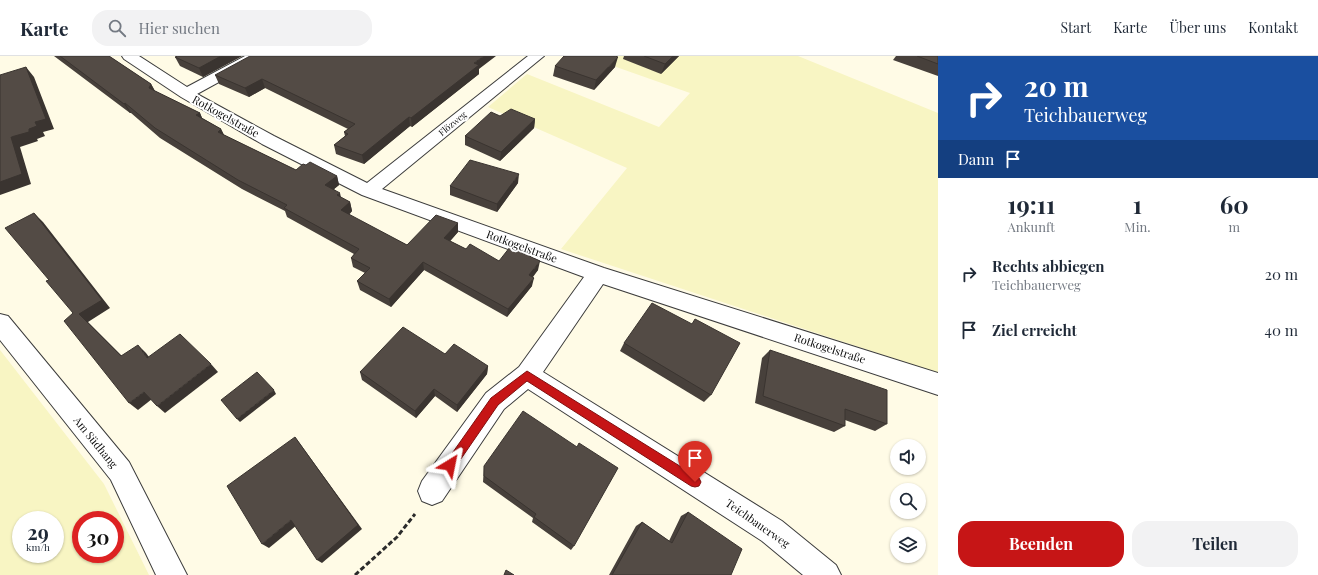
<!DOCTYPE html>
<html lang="de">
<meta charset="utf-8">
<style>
body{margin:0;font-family:"Playfair Display",serif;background:#f2f2f3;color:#1f2937;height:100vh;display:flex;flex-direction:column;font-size:15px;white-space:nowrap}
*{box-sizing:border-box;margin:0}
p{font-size:13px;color:#747a83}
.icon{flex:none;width:22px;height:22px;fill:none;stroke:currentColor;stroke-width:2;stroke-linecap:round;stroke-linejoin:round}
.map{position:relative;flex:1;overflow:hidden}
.sheet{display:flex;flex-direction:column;background:#fff;width:380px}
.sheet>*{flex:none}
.banner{background:#1a4fa0;color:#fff;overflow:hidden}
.controls{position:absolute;left:890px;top:383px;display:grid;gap:8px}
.controls a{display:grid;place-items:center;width:36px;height:36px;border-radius:50%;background:#fff;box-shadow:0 1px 3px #0004;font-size:20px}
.speed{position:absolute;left:12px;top:455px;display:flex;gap:8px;font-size:20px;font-weight:700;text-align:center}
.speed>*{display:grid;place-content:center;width:52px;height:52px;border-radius:50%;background:#fff;box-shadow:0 1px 3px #0004;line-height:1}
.speed small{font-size:10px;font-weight:400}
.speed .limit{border:6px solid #d22;background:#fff;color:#111}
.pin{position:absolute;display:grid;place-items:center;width:34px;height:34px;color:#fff;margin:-41px -17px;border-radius:50% 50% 50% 0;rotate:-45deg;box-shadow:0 0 4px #0007}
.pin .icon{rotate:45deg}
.me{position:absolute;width:44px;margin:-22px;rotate:35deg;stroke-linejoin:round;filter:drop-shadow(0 0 3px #0008)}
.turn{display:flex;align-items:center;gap:14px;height:84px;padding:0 20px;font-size:18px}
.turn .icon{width:52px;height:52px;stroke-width:2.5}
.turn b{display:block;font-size:28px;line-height:34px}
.then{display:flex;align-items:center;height:38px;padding:0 20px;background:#0003;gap:8px;font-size:15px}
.eta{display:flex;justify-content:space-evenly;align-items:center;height:68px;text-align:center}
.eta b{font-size:24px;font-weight:700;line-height:28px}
.action{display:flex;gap:8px;margin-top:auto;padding:8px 20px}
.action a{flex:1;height:46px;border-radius:16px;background:#c61516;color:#fff;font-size:16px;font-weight:700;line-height:46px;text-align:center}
.action a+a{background:#f2f2f3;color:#1f2937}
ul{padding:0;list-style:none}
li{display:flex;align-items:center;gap:12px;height:56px;padding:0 20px}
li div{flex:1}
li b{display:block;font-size:15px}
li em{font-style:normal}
header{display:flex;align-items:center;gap:24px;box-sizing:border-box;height:56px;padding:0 20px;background:#fff;border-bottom:1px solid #e0e1e3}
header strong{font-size:19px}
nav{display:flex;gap:22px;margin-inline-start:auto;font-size:14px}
.search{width:280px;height:36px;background:#f2f2f3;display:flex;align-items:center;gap:10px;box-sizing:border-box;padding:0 14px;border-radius:16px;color:#747a83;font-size:15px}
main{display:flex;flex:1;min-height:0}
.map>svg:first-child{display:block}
.farmland{fill:#f8f5c3;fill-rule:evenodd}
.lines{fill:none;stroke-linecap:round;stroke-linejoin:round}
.street-casing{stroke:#3c3c3c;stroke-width:2}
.path{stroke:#2b2b2b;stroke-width:3;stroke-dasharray:5 2.5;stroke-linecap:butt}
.street{fill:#fff;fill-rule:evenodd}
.wall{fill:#47403b}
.shaded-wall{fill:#3a3430}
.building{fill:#534b45;stroke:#3a3430}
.route{fill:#c61516;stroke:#810e0e}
.labels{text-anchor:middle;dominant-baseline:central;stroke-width:4;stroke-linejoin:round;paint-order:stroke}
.far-street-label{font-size:9px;fill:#090909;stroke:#fff}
.street-label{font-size:11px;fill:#090909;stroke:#fff}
</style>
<header>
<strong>Karte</strong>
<div class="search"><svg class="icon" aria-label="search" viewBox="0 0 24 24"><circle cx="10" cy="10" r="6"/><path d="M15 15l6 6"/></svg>Hier suchen</div>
<nav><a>Start</a><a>Karte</a><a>Über uns</a><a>Kontakt</a></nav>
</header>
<main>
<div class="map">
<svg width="938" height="519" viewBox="0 0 938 519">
<rect width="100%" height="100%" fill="#fffbe6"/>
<g class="farmland">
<polygon points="585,0 798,0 938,57 938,317 561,193 627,112 488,51 527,18 659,71 690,37"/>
<path d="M0,294L104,428L149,519H0ZM21,464H55V498H21ZM81,464H115V498H81Z"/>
</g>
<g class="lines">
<g class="street-casing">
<g id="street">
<polygon points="122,0 139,0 187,31 245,0 263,0 261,3 197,38 274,80 367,127 528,0 544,0 382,133 604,212 938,317 938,339 603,228 543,316 782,465 836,509 841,519 803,519 762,485 528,333 504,353 442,445 432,449 422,445 418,435 422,425 486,337 519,311 584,221 362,139 262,88 181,41 124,3"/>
<polygon points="0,258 8,260 129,406 187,519 156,519 111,424 0,284"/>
</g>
</g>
<polyline class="path" points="355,519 397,481 415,458"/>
<use href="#street" class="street"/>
</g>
<g class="wall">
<polygon points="54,0 109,0 151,28 155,35 200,57 202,62 221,73 224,79 296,114 306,109 337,120 339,129 334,133 341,142 350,146 352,155 349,159 407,189 458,167 458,176 450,185 466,193 499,205 538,214 532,221 532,230 507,261 424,214 391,251 360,234 357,225 365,217 353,211 351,202 354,198 287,161 285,155 242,133 160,82 131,57 130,57"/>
<polygon points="242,0 203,21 180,10 175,1"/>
<polygon points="624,0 679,0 661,18 623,3"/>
<polygon points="896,0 938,0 938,20 893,4"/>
<polygon points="555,10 615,11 594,34 553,20"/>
<polygon points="479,13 479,18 412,71 410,70 364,108 336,98 334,89 345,80 344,76 348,73 265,32 249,41 219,28 215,19"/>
<polygon points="500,60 535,63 534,72 500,105 465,89 465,80"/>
<polygon points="518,127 497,156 450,139 450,130"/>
<polygon points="692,268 711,339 704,346 620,295 624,287"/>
<polygon points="770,294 887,368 875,375 845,364 845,370 834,376 755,347 762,302"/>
<polygon points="445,298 488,310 487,318 457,356 435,340 416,362 362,324 360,316"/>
<polygon points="484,410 574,490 571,494 532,466 533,462 483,426"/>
<polygon points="688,456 731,519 609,519 636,470 642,466 669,485 681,460"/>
</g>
<g class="shaded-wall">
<polygon points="221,0 242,0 203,21 199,12"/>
<polygon points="484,0 496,0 479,13 479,18 412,71 411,62 474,7"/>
<polygon points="673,0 679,0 661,18 665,8"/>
<polygon points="618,1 615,11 594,34 596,24"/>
<polygon points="26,11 34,21 54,73 43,76 45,80 37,83 38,85 20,91 31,128 0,139 0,126 11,81 29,73"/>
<polygon points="262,23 265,32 249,41 245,32"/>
<polygon points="151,28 156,37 149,32"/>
<polygon points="125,47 131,57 130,57 124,48"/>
<polygon points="200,57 204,67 196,59"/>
<polygon points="409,61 410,70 364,108 362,99"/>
<polygon points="535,63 534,72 500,105 501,96"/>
<polygon points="221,73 226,83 218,76"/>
<polygon points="519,118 518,127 497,156 497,148"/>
<polygon points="337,120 339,129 328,138 325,129"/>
<polygon points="340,137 342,146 337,139"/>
<polygon points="350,146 352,155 343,164 341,154"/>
<polygon points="34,157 43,166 110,252 88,266 130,308 121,300 79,258"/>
<polygon points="458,167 458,176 445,191 444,182"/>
<polygon points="540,205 538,214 528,228 529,219"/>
<polygon points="423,206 424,214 391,251 389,243"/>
<polygon points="534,222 532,230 507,261 508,253"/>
<polygon points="138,289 146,297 155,309 147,302"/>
<polygon points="211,308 218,316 165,357 157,350"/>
<polygon points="488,310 487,318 457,356 457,349"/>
<polygon points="434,333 435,340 416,362 415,355"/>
<polygon points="274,334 276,338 240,366 237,363"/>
<polygon points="144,336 152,343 138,354 129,347"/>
<polygon points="295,381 362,473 322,507 317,504"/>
<polygon points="291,464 297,469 269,492 262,488"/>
</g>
<g class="building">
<polygon points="60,0 109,0 151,28 149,32 200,57 196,59 221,73 218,76 296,114 303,108 306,109 310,106 337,120 325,129 340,137 337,139 350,146 341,154 407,189 436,159 458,167 444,182 466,193 470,188 499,205 510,191 540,205 529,219 534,222 508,253 423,206 389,243 357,225 370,212 351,202 359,193 284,152 287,149 238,124 155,72 125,47 124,48"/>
<polygon points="178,0 221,0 199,12 175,1"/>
<polygon points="250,0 484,0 474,7 479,9 411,62 409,61 362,99 334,89 348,78 344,76 355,68 262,23 245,32 215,19"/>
<polygon points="564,0 615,0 618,1 596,24 555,10"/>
<polygon points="644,0 673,0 665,8"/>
<polygon points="917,0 938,0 938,8"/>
<polygon points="26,11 46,63 35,66 37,70 29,73 29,76 11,81 22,118 0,126 0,19"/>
<polygon points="511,53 535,63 501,96 465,80 491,56 500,60"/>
<polygon points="470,104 519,118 497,148 450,130"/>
<polygon points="34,157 102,244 79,258 121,300 138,289 147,302 180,278 211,308 157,350 144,336 129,347 64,265 73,257 46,225 49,224 5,172"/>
<polygon points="652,247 692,268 695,263 740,287 711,339 624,287"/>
<polygon points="403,271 445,298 454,288 488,310 457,349 434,333 415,355 360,316"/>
<polygon points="770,294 887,334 887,368 845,353 845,370 763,340"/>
<polygon points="257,316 274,334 237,363 221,344"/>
<polygon points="523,355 577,391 579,387 618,412 574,490 534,461 536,458 484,420 484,410"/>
<polygon points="295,381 358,469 317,504 291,464 262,488 227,430"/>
<polygon points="688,456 742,493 731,519 612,519 642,466 672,487"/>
<polygon points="506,514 514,519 504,519"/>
</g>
<polygon class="route" points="527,315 699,422 701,426 699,430 695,431 691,430 527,325 498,349 454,413 450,415 446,413 445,409 446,406 491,342"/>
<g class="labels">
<g class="far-street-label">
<text transform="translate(452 67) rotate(-39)">Flözweg</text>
</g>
<g class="street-label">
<text transform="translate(226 60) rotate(29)">Rotkogelstraße</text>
<text transform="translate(522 190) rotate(20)">Rotkogelstraße</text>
<text transform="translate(830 292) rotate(18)">Rotkogelstraße</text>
<text transform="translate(96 386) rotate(51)">Am Südhang</text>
<text transform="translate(758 467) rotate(35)">Teichbauerweg</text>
</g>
</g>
</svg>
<div class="controls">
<a><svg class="icon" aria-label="sound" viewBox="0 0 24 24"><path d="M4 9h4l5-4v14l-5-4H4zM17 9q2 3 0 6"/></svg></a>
<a><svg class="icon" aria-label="search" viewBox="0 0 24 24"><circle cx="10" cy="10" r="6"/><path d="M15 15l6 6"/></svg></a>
<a><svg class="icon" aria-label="layers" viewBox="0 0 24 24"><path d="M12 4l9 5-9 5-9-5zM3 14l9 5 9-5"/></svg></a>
</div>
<div class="speed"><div>29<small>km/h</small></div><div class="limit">30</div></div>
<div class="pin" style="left:695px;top:426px;background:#d93025"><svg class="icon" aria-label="arrive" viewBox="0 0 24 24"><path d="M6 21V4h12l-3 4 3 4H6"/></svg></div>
<svg class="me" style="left:450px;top:409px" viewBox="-20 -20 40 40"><path d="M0-17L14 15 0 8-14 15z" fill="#c61516" stroke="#fff" stroke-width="4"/></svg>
</div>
<section class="sheet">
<div class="banner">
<div class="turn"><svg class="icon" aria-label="right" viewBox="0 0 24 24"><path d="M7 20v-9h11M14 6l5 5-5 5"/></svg><div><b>20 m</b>Teichbauerweg</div></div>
<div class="then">Dann<svg class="icon" aria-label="arrive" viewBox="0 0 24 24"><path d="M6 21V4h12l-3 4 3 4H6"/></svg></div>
</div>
<div class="eta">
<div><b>19:11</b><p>Ankunft</p></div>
<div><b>1</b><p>Min.</p></div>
<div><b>60</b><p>m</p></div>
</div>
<ul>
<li><svg class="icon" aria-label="right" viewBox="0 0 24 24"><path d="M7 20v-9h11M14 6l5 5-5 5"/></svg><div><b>Rechts abbiegen</b><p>Teichbauerweg</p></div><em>20 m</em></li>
<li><svg class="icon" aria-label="arrive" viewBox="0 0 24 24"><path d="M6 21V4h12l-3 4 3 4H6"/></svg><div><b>Ziel erreicht</b></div><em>40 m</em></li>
</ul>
<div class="action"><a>Beenden</a><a>Teilen</a></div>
</section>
</main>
